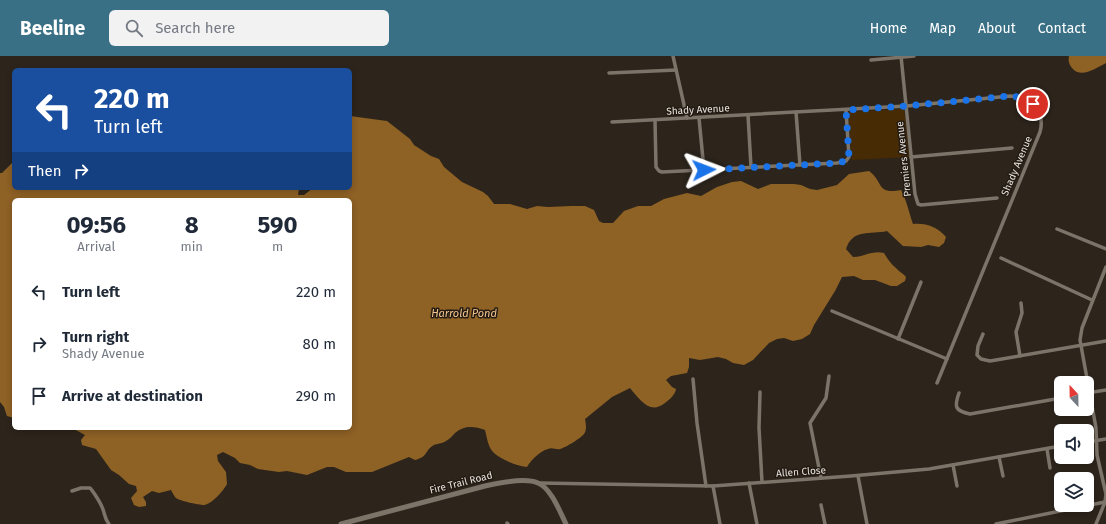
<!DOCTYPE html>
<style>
body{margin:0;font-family:"Fira Sans",sans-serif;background:#f2f2f3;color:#1f2937;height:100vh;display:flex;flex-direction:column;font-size:15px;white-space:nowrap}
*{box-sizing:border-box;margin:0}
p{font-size:13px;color:#747a83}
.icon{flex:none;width:22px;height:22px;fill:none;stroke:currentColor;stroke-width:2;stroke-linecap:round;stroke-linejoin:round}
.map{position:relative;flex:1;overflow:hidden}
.sheet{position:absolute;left:12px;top:142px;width:340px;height:232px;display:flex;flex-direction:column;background:#fff;border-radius:6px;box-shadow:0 2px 6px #0003}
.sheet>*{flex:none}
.guide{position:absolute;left:12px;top:12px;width:340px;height:122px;border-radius:6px;box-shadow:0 2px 6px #0003;background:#1a4fa0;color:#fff;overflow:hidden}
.needle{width:26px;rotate:338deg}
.controls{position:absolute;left:1054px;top:320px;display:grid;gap:8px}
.controls a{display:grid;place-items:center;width:40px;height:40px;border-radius:6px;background:#fff;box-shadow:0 2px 6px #0003;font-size:20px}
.pin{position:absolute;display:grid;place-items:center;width:34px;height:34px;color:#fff;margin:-17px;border:2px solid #fff;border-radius:50%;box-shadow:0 1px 4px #0007}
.me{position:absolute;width:44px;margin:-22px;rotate:87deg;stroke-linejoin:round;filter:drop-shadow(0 0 3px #0008)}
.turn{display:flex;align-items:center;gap:14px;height:84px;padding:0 16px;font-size:18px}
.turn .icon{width:52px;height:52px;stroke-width:2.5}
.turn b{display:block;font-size:28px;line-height:34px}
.then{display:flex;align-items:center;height:38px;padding:0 16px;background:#0003;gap:8px;font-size:15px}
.eta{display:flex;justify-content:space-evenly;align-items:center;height:68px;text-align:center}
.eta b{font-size:24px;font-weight:700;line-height:28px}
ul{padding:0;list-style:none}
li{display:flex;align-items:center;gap:12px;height:52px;padding:0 16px}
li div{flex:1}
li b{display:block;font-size:15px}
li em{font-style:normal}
header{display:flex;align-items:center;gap:24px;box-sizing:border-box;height:56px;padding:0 20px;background:#3a7086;color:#fff}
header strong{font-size:19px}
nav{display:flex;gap:22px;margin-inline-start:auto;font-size:14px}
.search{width:280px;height:36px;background:#f2f2f3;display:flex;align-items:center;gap:10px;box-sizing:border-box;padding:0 14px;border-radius:6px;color:#747a83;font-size:15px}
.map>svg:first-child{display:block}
.green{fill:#472b04}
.water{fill:#8e6125}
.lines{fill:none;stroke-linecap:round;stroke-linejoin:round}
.street{stroke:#7d7469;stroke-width:3.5}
.secondary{stroke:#7d7469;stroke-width:5}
.route{stroke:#1a73e8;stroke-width:7;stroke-dasharray:0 12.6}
.labels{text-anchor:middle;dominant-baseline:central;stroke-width:3;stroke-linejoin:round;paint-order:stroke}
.street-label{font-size:10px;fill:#e8e3dd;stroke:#231b13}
.water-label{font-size:11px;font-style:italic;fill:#f5c58e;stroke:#231b13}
</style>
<header>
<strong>Beeline</strong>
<div class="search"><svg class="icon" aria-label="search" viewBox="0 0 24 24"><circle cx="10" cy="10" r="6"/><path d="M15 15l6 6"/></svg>Search here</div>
<nav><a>Home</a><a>Map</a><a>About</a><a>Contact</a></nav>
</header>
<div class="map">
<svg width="1106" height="468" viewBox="0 0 1106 468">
<rect width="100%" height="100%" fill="#2d251c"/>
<polygon class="green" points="904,53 909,101 852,104 848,56"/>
<g class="water">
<path d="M1069,0H1106V7C1096,12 1081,23 1072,12C1069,8 1068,5 1069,0Z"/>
<path d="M350,60L387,65L410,83L414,89L431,100L439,103L444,111L462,126L483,136L488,140L494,148H510L527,153L537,150L548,151L571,150H585L594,154L599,165L603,167H613L624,155L638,150H651L664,143L687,137L701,140L717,131L732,126L741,125L758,133L771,128H794L801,129L810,133L817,134L837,129L849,118L869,115C884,126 876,139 901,134C907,145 909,157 913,168C927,167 937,171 946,181L944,187L939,191L928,189L921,191L903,190L887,175C870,179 853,172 846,193L853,201C865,201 871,194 884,197C887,202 891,208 896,212C899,216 903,217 906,221L905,225L897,230H891L875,224H863L854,220L842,221L835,235L814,269L810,278L802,283L793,285L784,282L777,283L769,287L753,304L744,309L733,307L726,303L718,301L700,304L689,302V311L687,317L671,320L666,324L672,331L676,333C675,339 670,343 665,347C650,359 640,344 630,332L612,341L585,363C586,368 587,374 584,378C581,382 565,392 560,393C556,394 552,391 548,393C540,395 531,404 527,411C519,410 513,408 505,404C489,396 489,391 485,374C474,370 464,369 455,377C452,380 450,383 446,385C442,388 435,387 431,391C425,396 427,401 415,404L409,401L372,416H346L334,411H327L307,419L287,415L279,416L258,413L250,409L240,407L235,402L223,396L217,399L218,405L226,416L227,428C224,434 212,448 204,449C199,449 180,445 176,442C174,440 172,436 171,434L159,437L152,435L143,441L146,446V450L139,451L134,449L131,442L137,435L136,430L129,428L119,419L111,414L96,393L82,389L81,384L85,379L72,372L68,374L61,372H350V144H14V362L7,360L4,351L0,346V117H2L14,105V132H299L298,139H304L313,132H350Z"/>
</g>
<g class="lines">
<g class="street">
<polyline points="673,0 687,62"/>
<polyline points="901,0 915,138 918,148 921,149 997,142"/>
<polyline points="871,4 914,0"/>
<polyline points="609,17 676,14"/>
<polyline points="796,56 800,109"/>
<polyline points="748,59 751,111"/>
<polyline points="699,62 704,114"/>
<polyline points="655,64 656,111 659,115 662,116 837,107 846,105 849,101 846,54"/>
<path d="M612,66L907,50L1010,40C1029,42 1046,55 1040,76L937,327"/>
<polyline points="911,101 1012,92"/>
<polyline points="1057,173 1106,193"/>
<polyline points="1001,202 1092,244"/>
<polyline points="832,255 947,303"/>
<polyline points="983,278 978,290 977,299 981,303 990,305 1106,285"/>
<polyline points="898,283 921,226"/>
<polyline points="1020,300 1016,276 1022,257 1021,247"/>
<polyline points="693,323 697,367 706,430"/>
<polyline points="760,336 759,372 762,426"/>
<path d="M959,337C954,351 955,355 970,358L1061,342"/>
<polyline points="1087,337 1106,334"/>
<polyline points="1087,386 1106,383"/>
<polyline points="1047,393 1050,412"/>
<polyline points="999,401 1003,420"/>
<polyline points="953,409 957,430"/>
<polyline points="858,420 867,468"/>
<polyline points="821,422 810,367 826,342 829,320"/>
<polyline points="540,427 713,430 851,420 929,413 1061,390"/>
<polyline points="749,427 757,468"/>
<polyline points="713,430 720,468"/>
<path d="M72,435L81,432H90C93,435 100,446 102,451C105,457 104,462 109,468"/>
<polyline points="821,449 825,468"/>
<polyline points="507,467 508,468"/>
<polyline points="996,468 1105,446"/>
<polyline points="1096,468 1105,446 1106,438 1097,399 1096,372 1080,284 1082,272 1106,211"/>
</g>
<path class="secondary" d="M341,468L485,430C498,427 525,421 538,427C551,432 560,456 566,468"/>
</g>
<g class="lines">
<polyline class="route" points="704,114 837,107 846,105 849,101 846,54 906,50 1010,40 1020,41 1033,48"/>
</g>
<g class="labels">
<g class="street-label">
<text transform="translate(698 54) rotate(-3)">Shady Avenue</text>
<text transform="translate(904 103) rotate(-96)">Premiers Avenue</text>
<text transform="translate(1017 110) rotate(-67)">Shady Avenue</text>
<text transform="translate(801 416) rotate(-4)">Allen Close</text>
<text transform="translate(461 427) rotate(-14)">Fire Trail Road</text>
</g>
<g class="water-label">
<text x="464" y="257">Harrold Pond</text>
</g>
</g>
</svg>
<div class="controls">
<a><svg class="needle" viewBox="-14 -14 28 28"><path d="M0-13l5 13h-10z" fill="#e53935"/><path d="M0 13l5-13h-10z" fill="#747a83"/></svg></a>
<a><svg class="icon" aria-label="sound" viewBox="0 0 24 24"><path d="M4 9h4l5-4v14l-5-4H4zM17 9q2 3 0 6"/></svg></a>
<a><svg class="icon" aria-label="layers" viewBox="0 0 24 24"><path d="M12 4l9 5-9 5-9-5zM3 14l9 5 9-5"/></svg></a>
</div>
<div class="pin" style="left:1033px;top:48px;background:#d93025"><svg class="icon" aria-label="arrive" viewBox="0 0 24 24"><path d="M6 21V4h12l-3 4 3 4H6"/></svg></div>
<svg class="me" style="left:704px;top:114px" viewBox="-20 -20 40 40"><path d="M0-17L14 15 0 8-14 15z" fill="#1a73e8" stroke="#fff" stroke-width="4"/></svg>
<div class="guide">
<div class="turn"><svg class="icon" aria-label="left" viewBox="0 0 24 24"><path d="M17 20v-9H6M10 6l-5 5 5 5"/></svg><div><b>220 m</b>Turn left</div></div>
<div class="then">Then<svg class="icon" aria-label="right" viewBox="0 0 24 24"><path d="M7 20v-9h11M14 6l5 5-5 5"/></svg></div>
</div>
<section class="sheet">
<div class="eta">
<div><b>09:56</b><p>Arrival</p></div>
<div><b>8</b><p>min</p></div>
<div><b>590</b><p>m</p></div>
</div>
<ul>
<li><svg class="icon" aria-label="left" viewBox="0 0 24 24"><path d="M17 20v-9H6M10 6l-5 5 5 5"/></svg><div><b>Turn left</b></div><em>220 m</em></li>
<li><svg class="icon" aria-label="right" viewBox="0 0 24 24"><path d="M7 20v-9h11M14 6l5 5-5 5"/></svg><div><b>Turn right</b><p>Shady Avenue</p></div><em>80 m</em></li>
<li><svg class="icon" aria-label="arrive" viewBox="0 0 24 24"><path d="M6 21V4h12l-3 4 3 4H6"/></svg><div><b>Arrive at destination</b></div><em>290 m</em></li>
</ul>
</section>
</div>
